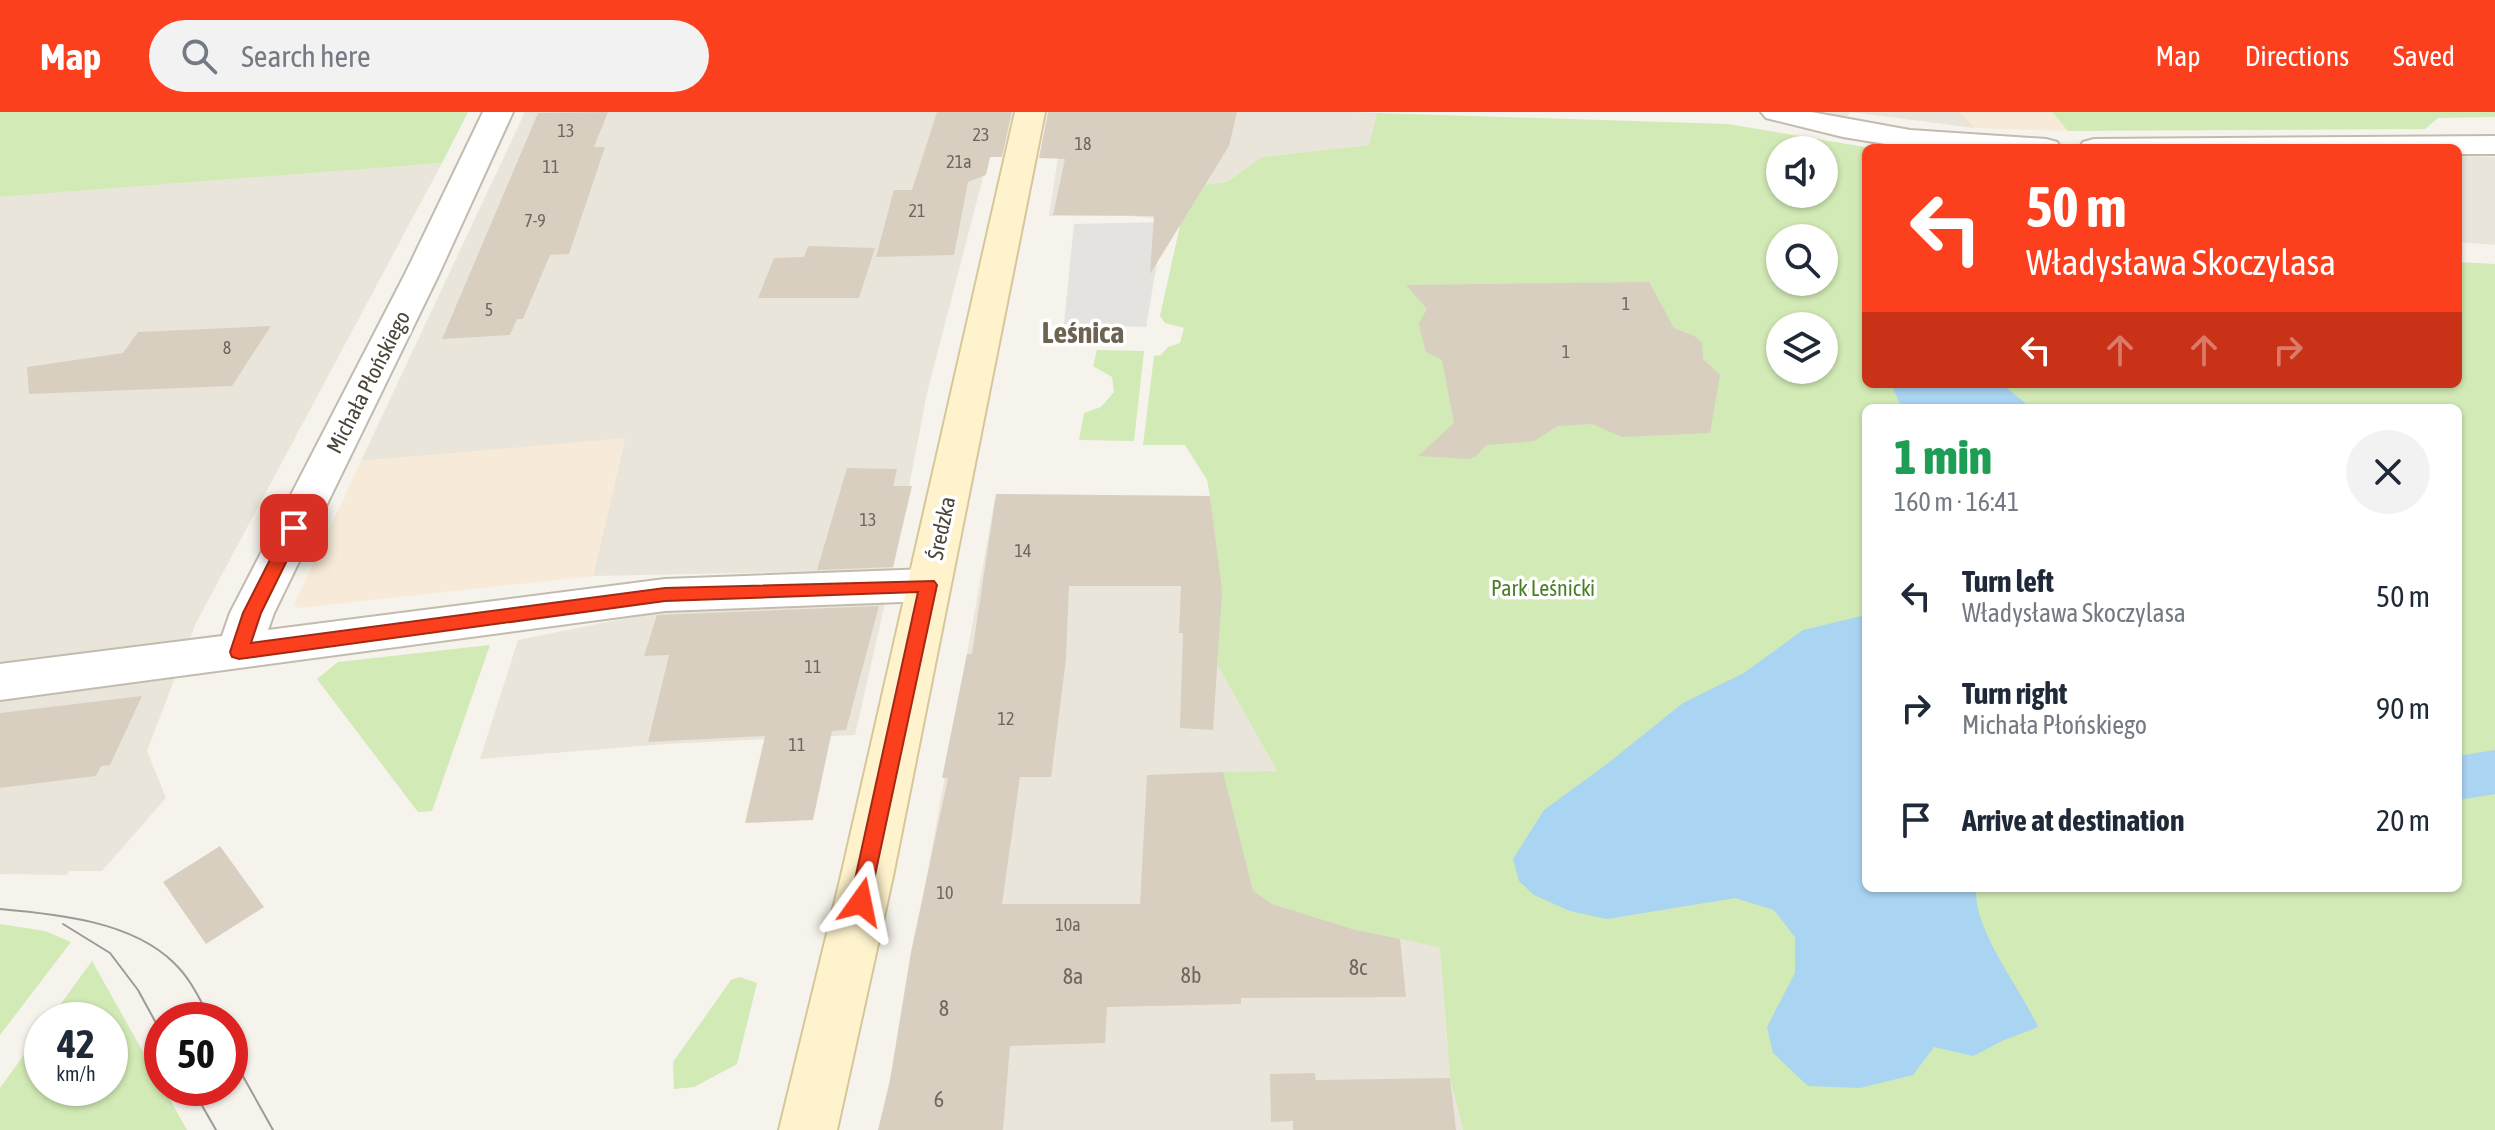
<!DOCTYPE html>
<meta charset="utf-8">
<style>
body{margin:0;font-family:"Asap Condensed",sans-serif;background:#f2f2f3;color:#1f2937;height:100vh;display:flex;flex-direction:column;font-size:30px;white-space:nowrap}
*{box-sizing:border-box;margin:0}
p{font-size:26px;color:#747a83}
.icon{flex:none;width:44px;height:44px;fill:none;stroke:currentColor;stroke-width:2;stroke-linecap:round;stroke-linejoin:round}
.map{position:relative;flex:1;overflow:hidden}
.details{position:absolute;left:1862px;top:292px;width:600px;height:488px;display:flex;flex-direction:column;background:#fff;border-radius:12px;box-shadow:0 2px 6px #0004}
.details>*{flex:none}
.banner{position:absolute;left:1862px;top:32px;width:600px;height:244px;border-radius:12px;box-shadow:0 2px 6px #0004;background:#fc3f1d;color:#fff;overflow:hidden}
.fabs{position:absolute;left:1766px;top:24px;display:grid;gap:16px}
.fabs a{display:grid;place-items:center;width:72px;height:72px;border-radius:50%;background:#fff;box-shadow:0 2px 6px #0004;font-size:40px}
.speed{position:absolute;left:24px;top:890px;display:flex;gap:16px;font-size:40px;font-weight:700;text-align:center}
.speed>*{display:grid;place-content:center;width:104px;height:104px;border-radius:50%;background:#fff;box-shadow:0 2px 6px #0004;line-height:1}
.speed small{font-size:20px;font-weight:400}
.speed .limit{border:12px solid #d22;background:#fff;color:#111}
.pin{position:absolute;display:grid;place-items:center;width:68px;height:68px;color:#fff;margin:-34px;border-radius:16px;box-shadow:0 4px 12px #0006}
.me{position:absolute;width:88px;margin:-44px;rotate:12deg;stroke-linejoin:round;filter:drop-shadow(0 0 6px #0008)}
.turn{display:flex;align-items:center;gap:28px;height:168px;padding:0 32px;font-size:36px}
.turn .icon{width:104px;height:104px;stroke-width:2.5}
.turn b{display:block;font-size:56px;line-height:68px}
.lanes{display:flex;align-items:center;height:76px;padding:0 32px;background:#0003;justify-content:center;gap:40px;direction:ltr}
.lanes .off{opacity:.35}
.round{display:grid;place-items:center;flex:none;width:84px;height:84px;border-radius:42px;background:#f2f2f3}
.summary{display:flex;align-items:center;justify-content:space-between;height:136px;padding:0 32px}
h1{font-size:48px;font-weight:800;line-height:60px;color:#1e9e55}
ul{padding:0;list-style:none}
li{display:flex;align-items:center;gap:24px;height:112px;padding:0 32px}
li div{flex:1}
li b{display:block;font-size:30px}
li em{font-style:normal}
header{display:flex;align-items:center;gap:48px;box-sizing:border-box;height:112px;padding:0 40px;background:#fc3f1d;color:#fff}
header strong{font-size:38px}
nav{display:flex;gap:44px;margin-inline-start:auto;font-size:28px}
.search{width:560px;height:72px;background:#f2f2f3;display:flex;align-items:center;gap:20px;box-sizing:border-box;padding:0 28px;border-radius:44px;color:#747a83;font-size:30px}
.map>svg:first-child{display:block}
.residential{fill:#eae5da}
.commercial{fill:#f7ead8}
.green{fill:#d2eab5;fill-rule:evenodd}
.parking{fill:#e5e3e0}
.water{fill:#a9d4f2}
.building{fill:#d8cfc1}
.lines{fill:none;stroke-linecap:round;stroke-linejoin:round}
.minor-casing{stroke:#c2bbae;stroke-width:4}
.tertiary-casing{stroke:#c2bbae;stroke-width:4}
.secondary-casing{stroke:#d6c79b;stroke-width:4}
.minor{fill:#fff;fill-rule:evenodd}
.tertiary{fill:#fff;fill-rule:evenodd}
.secondary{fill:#fff3cd;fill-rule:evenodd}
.tram{stroke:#9a9a9a;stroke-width:2}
.route{fill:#fc3f1d;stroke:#a42913;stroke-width:2}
.labels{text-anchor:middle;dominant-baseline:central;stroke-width:7;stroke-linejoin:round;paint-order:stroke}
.number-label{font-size:18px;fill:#6e675b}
.street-label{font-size:22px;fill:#4b4439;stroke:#fff}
.park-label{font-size:22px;fill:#4a7f2a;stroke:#fff}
.near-number-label{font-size:22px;fill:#6e675b}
.district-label{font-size:30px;font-weight:bold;fill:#6e6250;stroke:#fff}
</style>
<header>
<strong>Map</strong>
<div class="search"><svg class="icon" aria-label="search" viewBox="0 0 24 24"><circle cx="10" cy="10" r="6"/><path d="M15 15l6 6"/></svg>Search here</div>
<nav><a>Map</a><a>Directions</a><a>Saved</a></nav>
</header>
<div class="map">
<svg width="2495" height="1018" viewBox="0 0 2495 1018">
<rect width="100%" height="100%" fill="#f6f3ec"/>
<g class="residential">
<polygon points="525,0 1000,0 927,281 893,458 593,464 625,327 361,349"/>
<polygon points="1065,0 1352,0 1377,1 1369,33 1262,45 1227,70 1203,73 1181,109 1130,104 1049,104"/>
<polygon points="1824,0 1960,0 1975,16 1850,0 1847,5"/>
<polygon points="2458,44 2495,45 2495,133 2458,130"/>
<polygon points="442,51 196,511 147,639 166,686 102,759 70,759 67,763 0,762 0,85"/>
<polygon points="1008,382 1210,384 1217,449 1218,554 1277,659 1224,660 1250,777 1352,817 1440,834 1450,966 1463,1018 881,1018 995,387"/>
<polygon points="885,491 855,623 665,632 480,647 518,528 646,502"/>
</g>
<g class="commercial">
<polygon points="1960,0 2052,0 2068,19 1975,16"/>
<polygon points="625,326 593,464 297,496 294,492 361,349"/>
</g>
<g class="green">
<polygon points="0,0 468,0 442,51 0,85"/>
<polygon points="2052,0 2495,0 2495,5 2438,6 2425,17 2068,19"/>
<path d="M1377,1L1728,12L1871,36H1866V272H2458V150L2495,152V1018H1463L1450,966L1440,835L1352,817L1280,798L1250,777L1223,660L1277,659L1218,554L1217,449L1210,384L1207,368L1185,333H1143L1154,244L1161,243L1168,235L1180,231L1184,216L1165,211L1160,204L1181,109L1203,73L1227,70L1262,45L1369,33ZM1780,38H1824V82H1780ZM1780,126H1824V170H1780ZM1780,214H1824V258H1780ZM1866,296H2458V776H1866Z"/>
<polygon points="1097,238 1144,239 1134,329 1079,328 1084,301 1101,295 1114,280 1112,265 1093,254"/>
<polygon points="490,533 432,699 418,700 317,567 338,550"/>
<polygon points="0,812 45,819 71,830 0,923"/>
<polygon points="92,849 187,1018 0,1018 0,976 42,918 42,976 110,976 110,908 49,908"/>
<polygon points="740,865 757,871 737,952 694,975 674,977 673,950 731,868"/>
</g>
<polygon class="parking" points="1164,110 1146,215 1064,212 1074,112"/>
<g class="water">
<polygon points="1891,272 2002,272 2031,296 1902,296"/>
<path d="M1866,503V776H1976C1973,818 2020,875 2038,915L2002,929L1973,944L1934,935L1913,963L1860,976L1808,974L1773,941L1767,915L1795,861V825L1774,798L1735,786L1607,807L1570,799L1534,783L1519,769L1513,747L1544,698L1607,652L1683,591L1744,561L1803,518Z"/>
<polygon points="2495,638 2495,682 2458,688 2458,644"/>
</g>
<g class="building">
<polygon points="608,0 594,35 605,35 569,142 550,143 523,207 517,207 510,223 442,227 538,1"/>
<polygon points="937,0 1012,0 1002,45 990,45 986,63 968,70 954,143 876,145 894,78 912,78"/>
<polygon points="1048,0 1237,0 1229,34 1150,162 1154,104 1053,103 1065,47 1039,46"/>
<polygon points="808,134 875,136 859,186 758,186 774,146 804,145"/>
<polygon points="1649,170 1674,216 1694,224 1702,230 1703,247 1720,263 1710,321 1622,325 1592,312 1558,314 1534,329 1486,333 1476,344 1469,347 1418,344 1454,311 1442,248 1426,240 1421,222 1419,211 1427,197 1406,173"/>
<polygon points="271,214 232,274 29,282 27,255 123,241 138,220"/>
<polygon points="847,356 897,357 893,374 912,374 893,455 817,458"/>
<polygon points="996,382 1210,384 1222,479 1213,618 1180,616 1183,521 1179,521 1181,474 1069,474 1066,547 1051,665 1020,665 1002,792 1140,792 1147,663 1223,660 1253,779 1272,792 1352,817 1400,827 1406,885 1241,886 1241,892 1107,895 1105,931 1010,934 1003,1018 878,1018 890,968 911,840 948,666 942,666 967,542 972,542"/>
<polygon points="879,494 846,618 832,619 813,708 745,711 765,624 648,630 669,543 644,544 657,503"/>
<polygon points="142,584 110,653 101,654 96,664 0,676 0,601"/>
<polygon points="220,734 264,795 206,832 163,770"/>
<polygon points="1315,961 1316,968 1450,966 1456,1018 1293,1018 1293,1009 1271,1010 1270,962"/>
</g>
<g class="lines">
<g class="minor-casing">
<polygon id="minor" points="483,0 513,0 439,162 274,501 268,518 665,467 928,457 943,462 949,473 943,484 928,489 665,499 0,588 0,552 222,524 230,501 405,162"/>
</g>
<g class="tertiary-casing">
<g id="tertiary">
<polygon points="1761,0 1811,0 1910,18 2046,27 2057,30 2061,36 1910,36 1843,25 1766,6"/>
<polygon points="2495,24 2495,42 2458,42 2458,36 2079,36 2083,30 2094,27"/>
</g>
</g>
<g class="secondary-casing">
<polygon id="secondary" points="1015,0 1045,0 893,764 837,1018 779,1018 841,764"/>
</g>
<use href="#minor" class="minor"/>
<use href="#tertiary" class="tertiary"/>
<use href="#secondary" class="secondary"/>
<g class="tram">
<path d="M0,797C56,802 132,809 174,851C191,867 200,888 211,908"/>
<polyline points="63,812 110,841 138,878 162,922"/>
<polyline points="230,941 273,1018"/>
<polyline points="192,976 216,1018"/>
</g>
</g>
<polygon class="route" points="294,410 303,416 261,501 251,531 665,476 934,469 937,473 868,796 861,799 853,796 850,790 918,480 665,489 239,547 232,545 230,540 243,501 286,416"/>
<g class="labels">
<g class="number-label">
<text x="566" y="18">13</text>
<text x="981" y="22">23</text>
<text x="1083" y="31">18</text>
<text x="959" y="49">21a</text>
<text x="551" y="54">11</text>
<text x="917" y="98">21</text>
<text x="535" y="108">7-9</text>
<text x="1626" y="191">1</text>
<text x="489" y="197">5</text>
<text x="227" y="235">8</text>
<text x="1566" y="239">1</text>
<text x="868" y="407">13</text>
<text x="1023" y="438">14</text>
<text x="813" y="554">11</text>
<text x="1006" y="606">12</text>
<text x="797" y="632">11</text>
<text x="945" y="780">10</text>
<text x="1068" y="812">10a</text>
</g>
<g class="street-label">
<text transform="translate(368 270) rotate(-63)">Michała Płońskiego</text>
<text transform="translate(941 416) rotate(-78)">Średzka</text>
</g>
<g class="park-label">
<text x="1543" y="476">Park Leśnicki</text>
</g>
<g class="near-number-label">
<text x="1358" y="855">8c</text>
<text x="1191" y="863">8b</text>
<text x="1073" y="864">8a</text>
<text x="944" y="896">8</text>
<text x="939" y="987">6</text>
</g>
<g class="district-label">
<text x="1083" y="220">Leśnica</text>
</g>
</g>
</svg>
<div class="fabs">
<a><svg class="icon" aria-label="sound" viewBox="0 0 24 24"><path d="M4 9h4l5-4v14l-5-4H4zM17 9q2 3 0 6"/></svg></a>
<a><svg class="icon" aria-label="search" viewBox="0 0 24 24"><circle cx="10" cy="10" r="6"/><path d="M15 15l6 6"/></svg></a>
<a><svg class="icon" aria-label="layers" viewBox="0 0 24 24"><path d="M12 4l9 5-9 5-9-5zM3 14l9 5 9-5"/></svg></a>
</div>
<div class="speed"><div>42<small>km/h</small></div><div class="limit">50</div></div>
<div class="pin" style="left:294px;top:416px;background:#d93025"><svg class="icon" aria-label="arrive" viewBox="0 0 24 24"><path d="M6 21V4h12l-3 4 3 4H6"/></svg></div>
<svg class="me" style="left:861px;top:790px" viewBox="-20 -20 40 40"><path d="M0-17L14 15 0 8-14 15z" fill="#fc3f1d" stroke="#fff" stroke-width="4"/></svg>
<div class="banner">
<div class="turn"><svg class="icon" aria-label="left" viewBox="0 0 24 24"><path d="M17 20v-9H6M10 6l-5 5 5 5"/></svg><div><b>50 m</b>Władysława Skoczylasa</div></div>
<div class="lanes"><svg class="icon" aria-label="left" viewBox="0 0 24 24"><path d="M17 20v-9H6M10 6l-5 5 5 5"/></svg><svg class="icon off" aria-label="ahead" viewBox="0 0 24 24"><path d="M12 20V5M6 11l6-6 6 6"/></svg><svg class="icon off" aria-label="ahead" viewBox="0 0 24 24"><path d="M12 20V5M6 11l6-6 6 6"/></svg><svg class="icon off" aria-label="right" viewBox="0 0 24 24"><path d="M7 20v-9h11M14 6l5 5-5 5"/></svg></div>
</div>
<section class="details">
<div class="summary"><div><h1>1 min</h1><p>160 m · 16:41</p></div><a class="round"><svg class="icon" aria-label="close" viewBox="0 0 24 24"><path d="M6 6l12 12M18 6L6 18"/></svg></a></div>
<ul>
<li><svg class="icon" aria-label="left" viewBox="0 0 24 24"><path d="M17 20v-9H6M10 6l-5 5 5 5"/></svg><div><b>Turn left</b><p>Władysława Skoczylasa</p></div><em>50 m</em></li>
<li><svg class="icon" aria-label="right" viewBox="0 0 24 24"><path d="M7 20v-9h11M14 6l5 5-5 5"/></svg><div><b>Turn right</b><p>Michała Płońskiego</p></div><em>90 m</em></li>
<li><svg class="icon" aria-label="arrive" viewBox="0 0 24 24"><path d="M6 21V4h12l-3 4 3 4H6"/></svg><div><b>Arrive at destination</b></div><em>20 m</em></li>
</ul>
</section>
</div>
